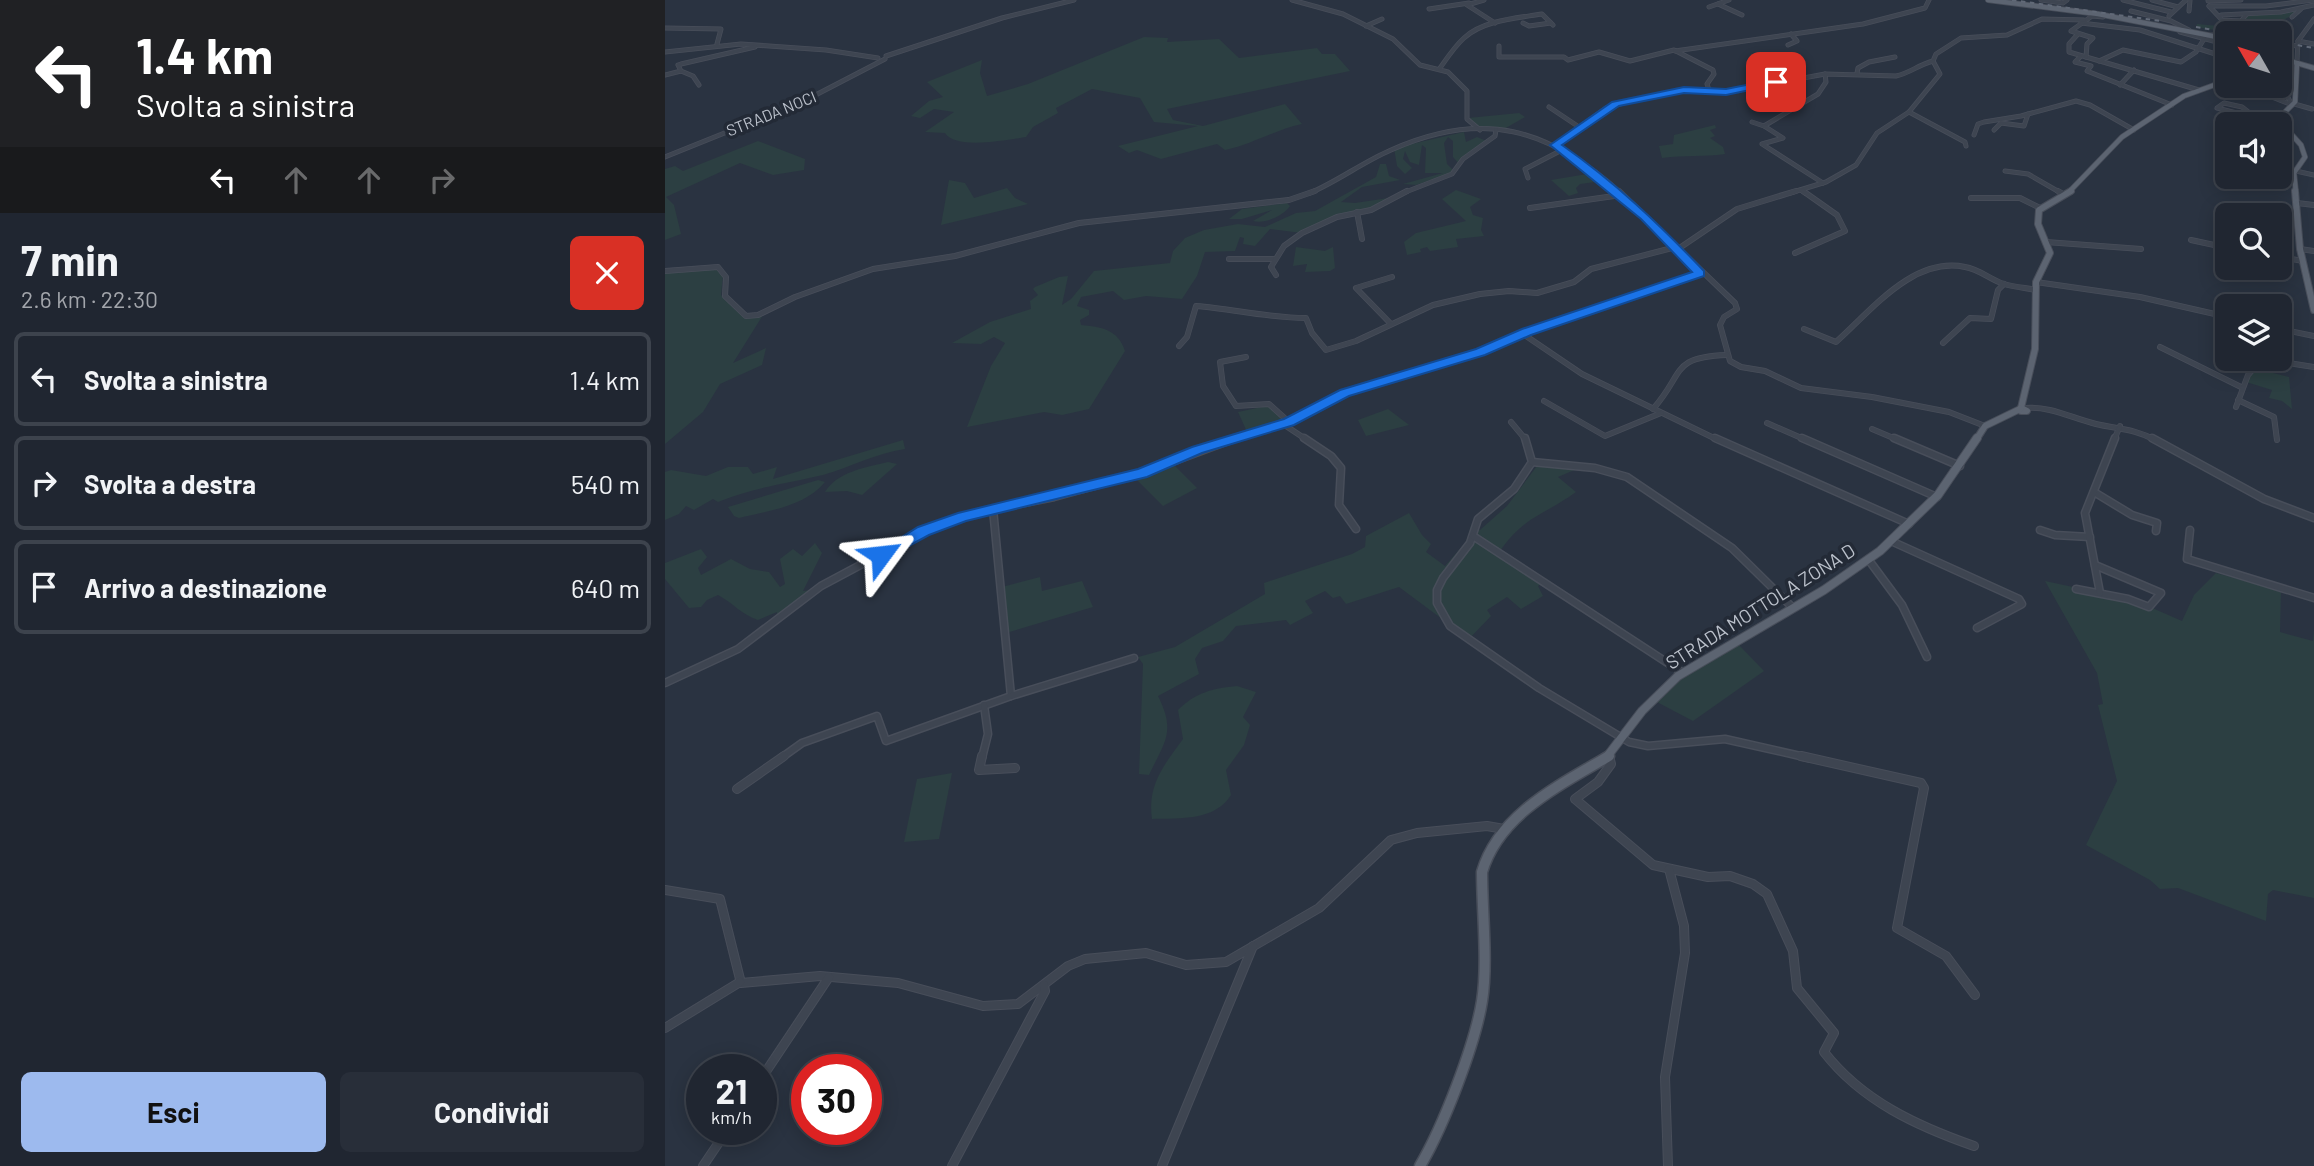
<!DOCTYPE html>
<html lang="it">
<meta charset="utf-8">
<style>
body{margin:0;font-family:Barlow,sans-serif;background:#282e39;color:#f1f3f6;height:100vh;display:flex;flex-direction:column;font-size:26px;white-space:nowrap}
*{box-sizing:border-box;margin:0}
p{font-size:23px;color:#a2a5ab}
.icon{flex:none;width:38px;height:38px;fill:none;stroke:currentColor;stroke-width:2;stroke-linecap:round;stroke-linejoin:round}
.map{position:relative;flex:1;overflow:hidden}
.panel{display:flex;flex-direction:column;background:#202631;width:665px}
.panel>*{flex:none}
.hud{background:#202124;color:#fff;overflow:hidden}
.needle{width:46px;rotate:309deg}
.tools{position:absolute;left:1550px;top:21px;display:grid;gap:14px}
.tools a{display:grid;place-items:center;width:77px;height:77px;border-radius:10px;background:#202631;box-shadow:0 4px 18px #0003,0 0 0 2px #3d434d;font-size:35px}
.speed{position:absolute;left:21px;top:1054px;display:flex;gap:14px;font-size:35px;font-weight:700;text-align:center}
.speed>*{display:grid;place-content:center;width:91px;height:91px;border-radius:50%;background:#202631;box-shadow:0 4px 18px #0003,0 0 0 2px #3d434d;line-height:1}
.speed small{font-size:18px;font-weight:400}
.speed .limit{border:10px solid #d22;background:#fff;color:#111}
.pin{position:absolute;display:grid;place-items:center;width:60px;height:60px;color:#fff;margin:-30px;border-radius:14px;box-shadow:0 4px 10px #0006}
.me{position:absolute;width:77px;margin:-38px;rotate:60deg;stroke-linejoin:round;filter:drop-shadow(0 0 5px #0008)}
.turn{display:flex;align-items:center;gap:24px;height:147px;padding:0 21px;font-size:32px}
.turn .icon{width:91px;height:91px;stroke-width:2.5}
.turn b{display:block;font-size:49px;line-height:60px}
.lanes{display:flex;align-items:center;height:66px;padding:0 21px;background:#0003;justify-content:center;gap:35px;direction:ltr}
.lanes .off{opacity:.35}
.round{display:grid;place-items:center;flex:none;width:74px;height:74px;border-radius:10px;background:#282e39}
.head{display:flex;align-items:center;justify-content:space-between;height:119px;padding:0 21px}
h1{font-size:42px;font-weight:700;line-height:52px}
.action{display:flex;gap:14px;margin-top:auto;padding:14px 21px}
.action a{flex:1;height:80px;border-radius:10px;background:#9dbaee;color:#111;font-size:28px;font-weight:700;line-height:80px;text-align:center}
.action a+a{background:#282e39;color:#f1f3f6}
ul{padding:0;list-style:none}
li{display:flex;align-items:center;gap:21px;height:94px;margin:0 14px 10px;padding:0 7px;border:4px solid #3d434d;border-radius:10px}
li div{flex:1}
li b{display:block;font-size:26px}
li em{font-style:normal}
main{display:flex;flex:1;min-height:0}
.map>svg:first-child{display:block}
.green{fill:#2c3f42}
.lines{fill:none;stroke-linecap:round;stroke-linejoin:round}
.minor-far3-casing{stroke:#484e5a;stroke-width:5}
.minor-far2-casing{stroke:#484e5a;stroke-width:6}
.minor-far1-casing{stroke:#484e5a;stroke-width:9}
.minor-casing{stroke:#484e5a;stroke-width:10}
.major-far3-casing{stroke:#484e5a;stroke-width:6}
.major-far2-casing{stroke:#484e5a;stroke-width:8}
.major-far1-casing{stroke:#484e5a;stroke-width:10}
.major-casing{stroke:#484e5a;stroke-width:13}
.minor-far3{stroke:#3e4551;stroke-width:3.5}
.minor-far2{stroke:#3e4551;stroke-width:4.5}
.minor-far1{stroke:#3e4551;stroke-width:6}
.minor{stroke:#3e4551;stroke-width:8}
.major-far3{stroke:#5c6471;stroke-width:4.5}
.major-far2{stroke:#5c6471;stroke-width:6}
.major-far1{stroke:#5c6471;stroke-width:8}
.major{stroke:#5c6471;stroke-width:10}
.rail{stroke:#616977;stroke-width:2;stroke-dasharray:4.5 4.5;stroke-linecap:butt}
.route{fill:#1a73e8;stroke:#114b97;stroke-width:2}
.labels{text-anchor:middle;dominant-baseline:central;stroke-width:7;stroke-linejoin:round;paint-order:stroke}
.far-street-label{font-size:16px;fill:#bbc1cb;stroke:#232a36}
.street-label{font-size:19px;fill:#bbc1cb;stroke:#232a36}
</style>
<main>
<section class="panel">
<div class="hud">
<div class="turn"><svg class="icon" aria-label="left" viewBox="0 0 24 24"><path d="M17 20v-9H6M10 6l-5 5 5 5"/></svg><div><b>1.4 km</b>Svolta a sinistra</div></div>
<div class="lanes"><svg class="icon" aria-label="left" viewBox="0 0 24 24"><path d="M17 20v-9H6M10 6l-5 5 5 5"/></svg><svg class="icon off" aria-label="ahead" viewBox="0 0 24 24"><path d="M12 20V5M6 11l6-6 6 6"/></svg><svg class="icon off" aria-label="ahead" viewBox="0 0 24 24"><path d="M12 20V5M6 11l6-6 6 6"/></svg><svg class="icon off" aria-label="right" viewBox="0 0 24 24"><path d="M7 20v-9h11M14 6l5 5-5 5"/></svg></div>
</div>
<div class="head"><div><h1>7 min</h1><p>2.6 km · 22:30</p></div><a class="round" style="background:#d93025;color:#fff"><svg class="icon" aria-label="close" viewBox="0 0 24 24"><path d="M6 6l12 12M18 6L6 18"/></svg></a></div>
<ul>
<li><svg class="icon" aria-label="left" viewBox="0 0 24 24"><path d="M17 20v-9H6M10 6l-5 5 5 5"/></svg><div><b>Svolta a sinistra</b></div><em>1.4 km</em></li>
<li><svg class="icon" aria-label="right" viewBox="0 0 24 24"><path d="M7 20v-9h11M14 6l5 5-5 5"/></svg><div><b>Svolta a destra</b></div><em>540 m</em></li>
<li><svg class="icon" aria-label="arrive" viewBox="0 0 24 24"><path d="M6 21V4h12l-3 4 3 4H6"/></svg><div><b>Arrivo a destinazione</b></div><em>640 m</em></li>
</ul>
<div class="action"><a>Esci</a><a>Condividi</a></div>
</section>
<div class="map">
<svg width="1649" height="1166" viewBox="0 0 1649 1166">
<rect width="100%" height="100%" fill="#2a3341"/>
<g class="green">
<polygon points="1635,11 1615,22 1614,33 1568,33 1531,27 1532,24 1574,28 1582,15"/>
<path d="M479,37L503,38L502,42L554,39L574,58L652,48L657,54H670L685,71L502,109L508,120L538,126L620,104L637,124C609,130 586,145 560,150L552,144L496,159L472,150L464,153L453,146L533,126L489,122L475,98L427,89L391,108L393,113L368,127L361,137C343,140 290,150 280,133L260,132L289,112L269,109L255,118L246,116L264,101L278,97L262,82L317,60L315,73L322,96L363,84Z"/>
<polygon points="854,113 860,117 839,129 818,130 803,118"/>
<path d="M1050,125L1051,128L1045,130L1050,136L1045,138L1058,147L1060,154C1040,157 1020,155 997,158L994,146L1008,144L1009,135Z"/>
<polygon points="799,132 801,142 812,137 824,142 801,156 795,165 788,157 788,141 783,137 779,143 782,164 790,172 751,185 738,184 778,173 760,173 761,148 757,145 754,165 745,162 740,151 738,159 747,168 740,174 732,166 729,148"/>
<polygon points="93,141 140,159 139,170 108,175 75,163 1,197 9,205 16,234 0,240 0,169 10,166 18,171"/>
<path d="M715,164H721L724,176L735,180L697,187L676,202L690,203L730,197L706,209L689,212L637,233L605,229L590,246L578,244L579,238L575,237L570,251L540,252L532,276L517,299L481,296L459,300L448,291L416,297L412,306L424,310V315L415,320L416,325C436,327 453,329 460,351L424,409L397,415L379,412L302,427L326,366L340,343L329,337L316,344L287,343L325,322L366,309L365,301L373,295L368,289L370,287L394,277L403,276L397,305L406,299L429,271L505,263L508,251L520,238L539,230L573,224L600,227L631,213L650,211L711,177Z"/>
<polygon points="928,173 938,181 915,184 911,188 913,193 904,196 886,180"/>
<polygon points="284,180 300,183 309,198 342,188 350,198 363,204 276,225"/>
<polygon points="791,190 816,199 805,207 808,215 818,218 816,230 819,236 791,239 793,247 765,251 762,247 755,249 756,252 742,255 739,242 751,233 801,221 777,199"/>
<path d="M622,203L625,206C618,216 600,224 588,221L607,210L577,219H564L577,209Z"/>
<polygon points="631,247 660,251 668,247 670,268 665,271 640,272 642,264 628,266"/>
<polygon points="51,269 58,275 56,295 81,317 98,315 68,363 101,348 97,365 55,384 38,412 0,444 0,272"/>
<polygon points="1588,368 1624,377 1627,409 1617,401 1604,398 1607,390 1581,382"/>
<polygon points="606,405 621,421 583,434 573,412"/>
<polygon points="723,409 744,425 701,436 693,420"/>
<path d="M238,440L240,449C211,453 186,467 158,475C120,484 90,487 53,502L48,499L29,510L21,506L14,514L0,520V472L6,470L41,476L63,467H83L88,474L112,467L108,479Z"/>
<path d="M223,462L232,464L197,495L182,491L160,492C172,472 201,467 223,462Z"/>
<polygon points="506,462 532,488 498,506 469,477"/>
<path d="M872,466L914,468L893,477L911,492C878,516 858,516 833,554L877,583L873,586L878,596L856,609L842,597L822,610L826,616L804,639L734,587L681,604L675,596L668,598L660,591L640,601L648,613L625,625L621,620L571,626L558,641L537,648L530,659L534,674L493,696C511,732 500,741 484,775L474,774L478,664L473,657L510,647L600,594L599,583L687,554L700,547L701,536L744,513L757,535L766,544L761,552L780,566L801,542L806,526L815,530L842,506Z"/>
<path d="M153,480L160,482C141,506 103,511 74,518L69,516L63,507Z"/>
<path d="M150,543L157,553L138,591L147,590L112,617V612L93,620C77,615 68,603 53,595L42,600L36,607L24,608L0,579V563L36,549L42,557L33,568L36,575L66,559L85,569L104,572L115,587L120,584L115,559L128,549L137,556Z"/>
<polygon points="1551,573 1616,591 1615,632 1648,641 1649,630 1649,898 1608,890 1603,894 1601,921 1513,888 1495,889 1485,880 1421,845 1452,781 1433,705 1438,704 1432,673 1380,581 1469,600 1517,621 1529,595"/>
<polygon points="375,577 377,591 417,581 428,607 341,633 337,587"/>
<polygon points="1072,643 1099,671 1028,721 990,701 1015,678"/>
<path d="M572,686L591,692L578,717L585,725L579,745L561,770L566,795C550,821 515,818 487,819C482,785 499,765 518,739L513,710C530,693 548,688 572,686Z"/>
<polygon points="287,773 274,839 239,842 252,779"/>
</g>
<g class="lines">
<g class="minor-far3-casing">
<g id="minor-far3">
<polyline points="627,0 678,14 728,39 755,65 783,72 802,91 802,119 815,130"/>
<polyline points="819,0 802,5 830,23"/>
<polyline points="1376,0 1398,3 1402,0"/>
<polyline points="1458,0 1506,12"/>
<polyline points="1487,0 1513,7"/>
<polyline points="1543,1 1576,0"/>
<polyline points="1053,4 1077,15"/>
<polyline points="1544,6 1601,6 1648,0"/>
<polyline points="1544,6 1557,20 1576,21 1581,15"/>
<polyline points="1044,7 1064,0"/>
<polyline points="764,9 804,3"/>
<polyline points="1466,11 1506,21 1524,30"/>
<polyline points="1524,11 1525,0"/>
<polyline points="1556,15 1616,12 1649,5"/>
<polyline points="1504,16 1521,0"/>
<polyline points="1627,17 1636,9"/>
<polyline points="858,23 864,26 886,23"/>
<polyline points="1416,23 1475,30 1563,58"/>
<polyline points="701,26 717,19"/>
<polyline points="0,28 56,29 52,44"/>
<polyline points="1515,32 1563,45"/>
<polyline points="1413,34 1404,44 1404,52 1534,90"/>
<polyline points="1547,35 1563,34"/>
<polyline points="1633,41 1649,44"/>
<polyline points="1615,43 1632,46"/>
<polyline points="1123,45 1132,41 1126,34"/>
<polyline points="834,46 834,57 899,57 903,60 934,52 965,61 1009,50 1048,70 1049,74 1042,84 1044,90"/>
<polyline points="1010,51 1198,24 1260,8 1264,0"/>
<polyline points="0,52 76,44 161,50 213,58"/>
<polyline points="221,56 337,18 409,0"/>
<polyline points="1415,57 1410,62 1426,66 1422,71 1507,105"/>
<polyline points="1421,57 1422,44 1428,38 1406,31 1427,16 1438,17"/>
<polyline points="1434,61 1458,50 1516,62 1531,52 1539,39"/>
<polyline points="1632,61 1633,41 1649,19"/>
<polyline points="1093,66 1101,69 1095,73 1111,82"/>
<path d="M775,68C782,58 790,46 799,38C818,20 853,18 877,14L888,25"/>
<polyline points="16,71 28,76 34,85"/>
<polyline points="1192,73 1193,68 1204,62 1230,57"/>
<polyline points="0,75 16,71 13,65 16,64 90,47"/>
<polyline points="1455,85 1469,70"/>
<polyline points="1579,86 1627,105"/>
<polyline points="1603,86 1621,94 1626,103 1647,109"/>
<polygon points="1559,103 1577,107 1591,118 1552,108"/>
<polyline points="884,107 914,127"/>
<polyline points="1244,112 1300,142 1301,146"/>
<polyline points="1591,118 1618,122"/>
<polyline points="1087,122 1099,126 1153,94 1161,82 1160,74"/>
<polyline points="1099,126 1118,138 1097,144 1158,183"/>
<polyline points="1329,130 1336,123 1359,126 1363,114"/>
<polyline points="1309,135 1313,124 1319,122 1356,116 1411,101 1425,105 1469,130"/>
<path d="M890,145L941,108L972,99L1023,90L1069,91L1160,74L1231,76C1245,73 1253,65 1268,61L1271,54L1296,38L1342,35L1377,19L1419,20"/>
<polyline points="0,157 139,101 220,59"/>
<polyline points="1340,171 1363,174 1396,193"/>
<polyline points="1631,171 1649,175"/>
<polyline points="863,178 860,169 897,150"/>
<polyline points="1136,190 1140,193"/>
<path d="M645,193C673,181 698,162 726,150C818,109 883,128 956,193"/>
<polyline points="738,193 787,174 798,159 830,136 831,130"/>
<polyline points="1125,193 1161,182 1191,165 1212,133 1244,112 1275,74 1268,61"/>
</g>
</g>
<g class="minor-far2-casing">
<g id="minor-far2">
<polyline points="954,191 1070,303 1072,309 1059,317 1055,325 1065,361 1076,367 1100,371 1136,388 1207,397 1284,412 1320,426"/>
<polyline points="1393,191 1400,195"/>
<polyline points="1306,198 1355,198 1375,208"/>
<polyline points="1632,203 1649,205"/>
<polyline points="865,208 956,195"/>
<polyline points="692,212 697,239"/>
<polyline points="1526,240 1563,248"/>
<polyline points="1381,242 1476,249"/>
<polyline points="1013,249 1072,209 1131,191"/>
<polyline points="1635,249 1649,251"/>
<polyline points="1130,253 1180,231 1172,215 1138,191"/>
<polyline points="1615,257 1638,261"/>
<polyline points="564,259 609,259"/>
<polyline points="0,271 53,267 61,277 60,296 81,316 93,315 130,297 208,269 290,256 414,223 624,200 650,191"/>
<polyline points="611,275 606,267 619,246 637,233 672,217 706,210 742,191"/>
<polyline points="1371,282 1475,297 1563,317"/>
<polyline points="726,324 691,288 727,277"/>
<path d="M1139,329L1171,342C1206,311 1248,256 1300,267C1314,269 1326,280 1339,284C1349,287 1361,288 1371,290"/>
<polyline points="1615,329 1649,336"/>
<polyline points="858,334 917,374 1053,440"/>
<polyline points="1278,343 1305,318 1326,319 1333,290 1339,284"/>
<path d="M514,346L522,337L531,306C568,309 604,318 641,318L647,333L661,350L691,341L768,305L815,294L844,291L872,293L909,282L926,269L1011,247"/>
<polyline points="1495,347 1576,387"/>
<polyline points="581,357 555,362 558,386 571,406 604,404 624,422"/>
<polyline points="1598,359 1649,367"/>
<polyline points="1573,400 1609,417 1612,440"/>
<polyline points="879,401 940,436 996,413"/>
<polyline points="1571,407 1583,375 1597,359"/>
<path d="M1360,408C1386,406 1406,418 1431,424C1452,429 1471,429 1490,440"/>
<path d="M988,409C1020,373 1005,357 1062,355"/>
<polyline points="846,422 861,440"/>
<polyline points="1102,423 1141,440"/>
<polyline points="618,424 642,440"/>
<polyline points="1207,429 1233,440"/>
<polyline points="565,440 624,422 679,393 816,352 861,332 1035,273"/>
<polyline points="1449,440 1455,426"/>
</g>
</g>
<g class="minor-far1-casing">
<g id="minor-far1">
<polyline points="639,438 666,456 676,468 674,505 691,529"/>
<polyline points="860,438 867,462 849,489 813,519 805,543 778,578 772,590 772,603 785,626 874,688 964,742 983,746 1060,739 1144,758"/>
<polyline points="1050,438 1244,524"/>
<polyline points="1137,438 1272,497"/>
<polyline points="1229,438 1295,466"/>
<polyline points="1487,438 1599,499 1649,518"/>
<polyline points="867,462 930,468 962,477 1067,548 1128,608"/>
<polyline points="1429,492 1467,515 1492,523 1491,531"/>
<polyline points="328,509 346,696"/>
<polyline points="1375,530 1390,535 1425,537"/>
<polyline points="1525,530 1522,559 1649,598"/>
<polyline points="808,536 1018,673"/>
<polyline points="1226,541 1354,599 1357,604 1312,628"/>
<polyline points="1203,559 1237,605 1262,657"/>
<polyline points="1411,589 1463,599 1484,607 1496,593 1430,565"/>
<polyline points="1435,593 1420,513 1450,438"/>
<polyline points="0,683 73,649 156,586 259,531 314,512 389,497 477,473 571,438"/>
<polyline points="116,758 137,743 212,716 221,741 346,696 469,658"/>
<polyline points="317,758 323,734 319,705"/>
</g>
</g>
<g class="minor-casing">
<g id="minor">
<polyline points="317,756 314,770 350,768"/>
<path d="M944,756L946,764L933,782L910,799L988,865L1043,877L1065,876L1088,884L1102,894L1128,951L1132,988L1169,1033L1159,1052C1197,1101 1252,1126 1309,1146"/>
<polyline points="1136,756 1256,783 1259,788 1232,928 1281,956 1310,995"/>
<polyline points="72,789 119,756"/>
<polyline points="0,890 55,899 76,983 155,976 233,983 318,1006 353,1004 403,966 420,959 481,953 521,965 561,962 654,908 726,840 752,833 822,826 839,829"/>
<polyline points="0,1028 75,982"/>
<polyline points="96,1079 164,977"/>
<polyline points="38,1166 63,1129"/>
<polyline points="287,1166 380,991 379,985"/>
<polyline points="497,1166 588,946"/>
<polyline points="1003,1166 1000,1077 1020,953 1019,926 1004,869"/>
</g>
</g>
<g class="major-far3-casing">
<g id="major-far3">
<polyline points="1323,0 1433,14 1563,39"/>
<polyline points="1615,58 1649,68"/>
<polyline points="1403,193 1457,137 1519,96 1563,80"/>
<polyline points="1631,193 1629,173 1640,157 1636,145 1618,125 1620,112 1630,102 1632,63"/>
</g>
</g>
<g class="major-far2-casing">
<g id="major-far2">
<polyline points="1630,191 1635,249 1649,310"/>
<polygon points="1356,408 1362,411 1356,411"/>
<polyline points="1356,408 1370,349 1371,282 1385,253 1373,224 1374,210 1406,191"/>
<polyline points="1311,440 1320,426 1355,409"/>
</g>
</g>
<g class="major-far1-casing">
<polyline id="major-far1" points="941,758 977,711 1013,676 1159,590 1215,551 1273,495 1312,438"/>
</g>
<g class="major-casing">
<path id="major" d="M755,1166C778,1127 810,1045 817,1001C823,964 817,911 817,872C834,814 895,785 944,756"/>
</g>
<use href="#minor-far3" class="minor-far3"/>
<use href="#minor-far2" class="minor-far2"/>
<use href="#minor-far1" class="minor-far1"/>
<use href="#minor" class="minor"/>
<use href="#major-far3" class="major-far3"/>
<use href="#major-far2" class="major-far2"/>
<use href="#major-far1" class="major-far1"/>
<use href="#major" class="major"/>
<g class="rail">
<polyline points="1347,0 1495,21"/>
<polyline points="1531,27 1567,33"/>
<polyline points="1615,42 1649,48"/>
</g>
</g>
<path class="route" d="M1111,79L1114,84L1061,95L1019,93L954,106L897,145C950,182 994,224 1039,271V276L866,335L820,355L684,396L629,425L537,453L482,477L301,521L264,535L216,561L208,555L253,527L293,513L473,469L527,447L619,419L675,390L811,349L857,329L1027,272L976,219L885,145L947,102L1019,87L1061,89Z"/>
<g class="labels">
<g class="far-street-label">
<text transform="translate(106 113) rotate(-22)">STRADA NOCI</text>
</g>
<g class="street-label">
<text transform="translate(1095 606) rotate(-32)">STRADA MOTTOLA ZONA D</text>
</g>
</g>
</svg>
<div class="tools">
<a><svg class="needle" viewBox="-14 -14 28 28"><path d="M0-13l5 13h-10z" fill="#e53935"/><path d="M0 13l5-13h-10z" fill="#a2a5ab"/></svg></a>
<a><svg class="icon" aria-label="sound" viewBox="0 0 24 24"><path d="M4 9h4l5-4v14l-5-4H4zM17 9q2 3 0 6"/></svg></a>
<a><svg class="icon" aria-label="search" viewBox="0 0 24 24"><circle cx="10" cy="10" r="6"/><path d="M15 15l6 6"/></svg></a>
<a><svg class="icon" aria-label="layers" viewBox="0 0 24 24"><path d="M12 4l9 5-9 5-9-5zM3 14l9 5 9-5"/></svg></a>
</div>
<div class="speed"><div>21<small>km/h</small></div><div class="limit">30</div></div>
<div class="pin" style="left:1111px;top:82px;background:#d93025"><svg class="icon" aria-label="arrive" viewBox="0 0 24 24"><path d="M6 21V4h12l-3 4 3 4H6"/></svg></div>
<svg class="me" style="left:216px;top:555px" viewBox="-20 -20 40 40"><path d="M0-17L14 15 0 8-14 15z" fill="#1a73e8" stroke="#fff" stroke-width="4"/></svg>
</div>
</main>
